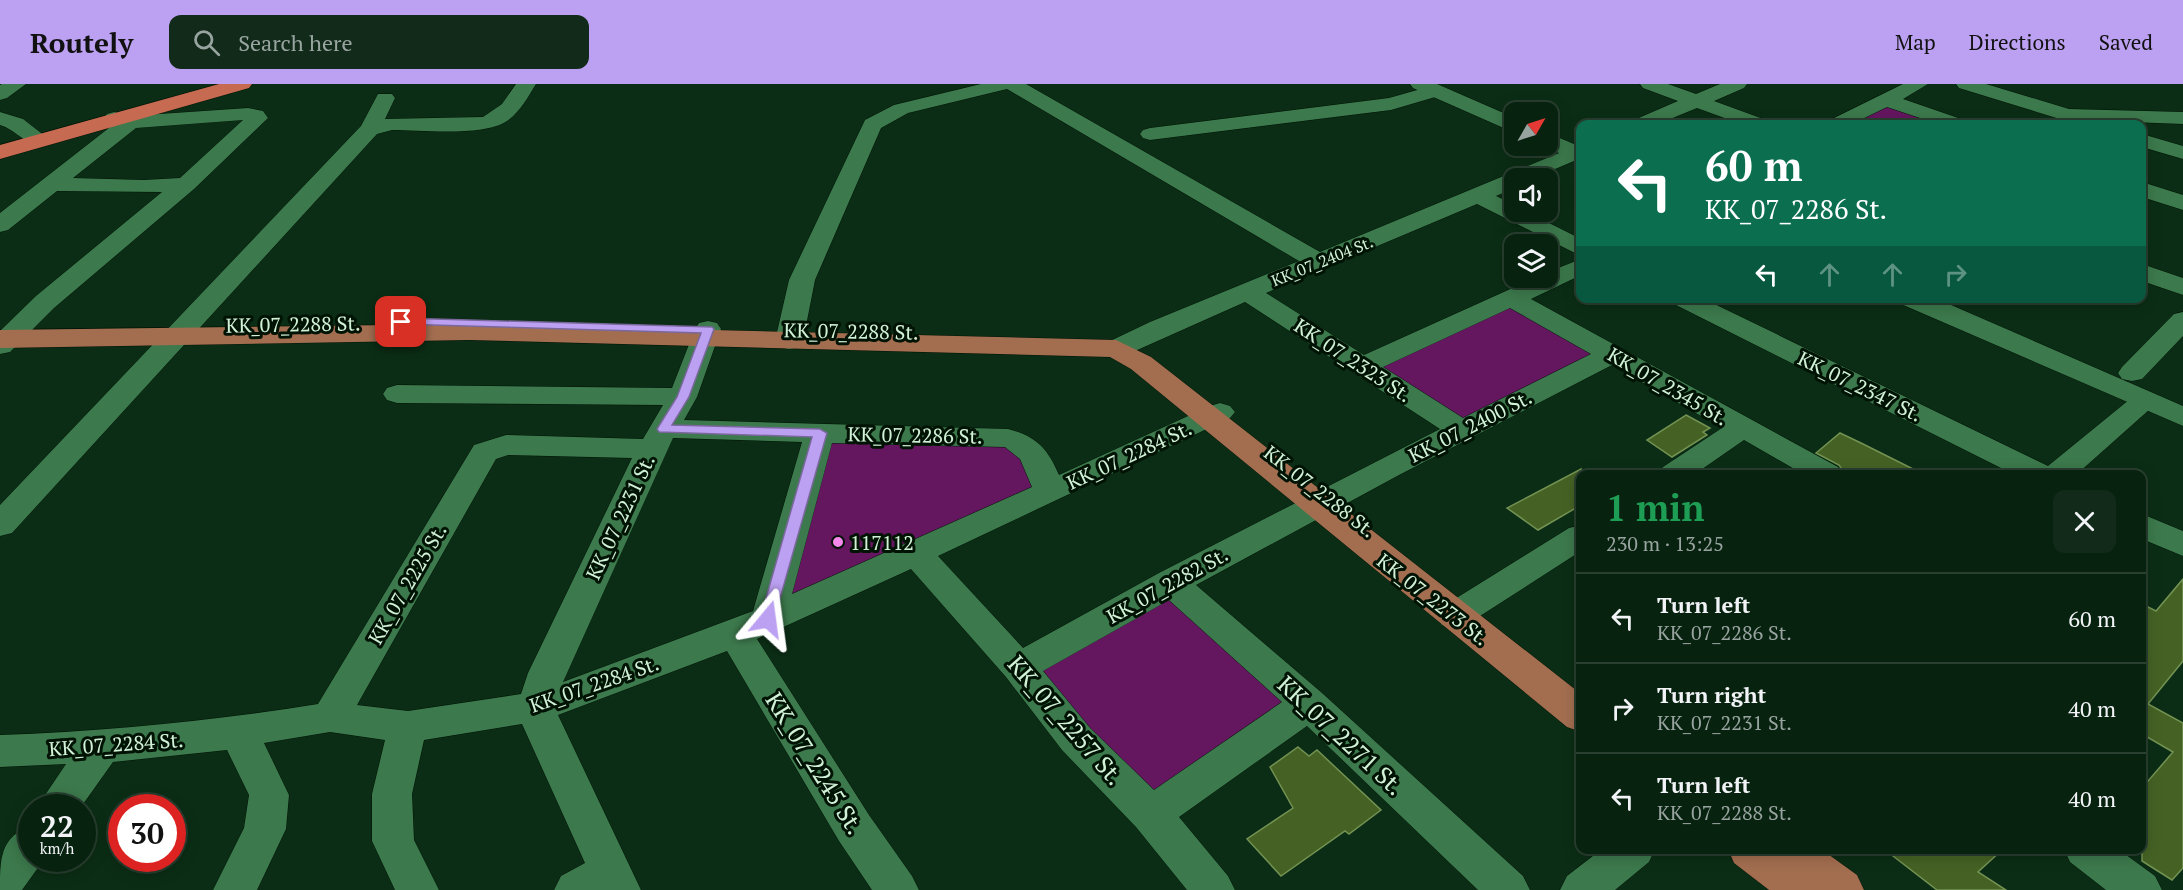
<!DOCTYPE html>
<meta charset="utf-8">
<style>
body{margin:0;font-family:"PT Serif",serif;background:#112a19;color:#f1f3f6;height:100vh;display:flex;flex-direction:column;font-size:22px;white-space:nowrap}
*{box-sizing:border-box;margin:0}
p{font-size:20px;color:#98a49f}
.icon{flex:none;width:33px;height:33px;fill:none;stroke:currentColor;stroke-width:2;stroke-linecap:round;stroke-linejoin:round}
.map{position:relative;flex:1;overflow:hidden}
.drawer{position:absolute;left:1576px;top:386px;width:570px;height:384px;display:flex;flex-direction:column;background:#082210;border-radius:12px;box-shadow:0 3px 15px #0003,0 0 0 2px #293f30}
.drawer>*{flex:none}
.top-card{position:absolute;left:1576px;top:36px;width:570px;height:183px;border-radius:12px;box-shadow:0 3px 15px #0003,0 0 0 2px #293f30;background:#0b6e4f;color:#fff;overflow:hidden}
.needle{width:39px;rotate:51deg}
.tools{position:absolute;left:1504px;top:18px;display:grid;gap:12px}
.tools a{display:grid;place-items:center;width:54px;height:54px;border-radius:12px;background:#082210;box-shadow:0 3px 15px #0003,0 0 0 2px #293f30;font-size:30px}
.speed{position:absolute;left:18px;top:710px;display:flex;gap:12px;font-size:30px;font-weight:700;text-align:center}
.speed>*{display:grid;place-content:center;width:78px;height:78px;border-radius:50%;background:#082210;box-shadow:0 3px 15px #0003,0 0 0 2px #293f30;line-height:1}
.speed small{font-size:15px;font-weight:400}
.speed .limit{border:9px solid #d22;background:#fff;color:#111}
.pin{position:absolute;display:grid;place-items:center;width:51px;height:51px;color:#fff;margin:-26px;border-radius:12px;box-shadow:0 3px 9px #0006}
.me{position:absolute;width:66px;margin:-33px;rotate:16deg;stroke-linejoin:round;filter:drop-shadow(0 0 4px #0008)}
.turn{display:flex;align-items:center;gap:21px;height:126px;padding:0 30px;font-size:27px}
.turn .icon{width:78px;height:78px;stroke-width:2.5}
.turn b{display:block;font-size:42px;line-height:51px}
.lanes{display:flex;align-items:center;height:57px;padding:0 30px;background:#0003;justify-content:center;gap:30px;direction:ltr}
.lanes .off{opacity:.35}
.round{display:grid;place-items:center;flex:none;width:63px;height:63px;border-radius:12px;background:#112a19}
.overview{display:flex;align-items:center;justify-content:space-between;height:102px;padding:0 30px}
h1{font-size:36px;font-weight:600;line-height:45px;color:#1e9e55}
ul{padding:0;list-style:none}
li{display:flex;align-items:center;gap:18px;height:90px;padding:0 30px;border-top:2px solid #293f30}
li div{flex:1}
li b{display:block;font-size:22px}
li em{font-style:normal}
header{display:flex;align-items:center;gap:36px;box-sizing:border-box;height:84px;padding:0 30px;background:#bca0f2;color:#111}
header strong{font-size:28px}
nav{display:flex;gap:33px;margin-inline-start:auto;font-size:21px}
.search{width:420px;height:54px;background:#112a19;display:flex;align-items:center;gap:15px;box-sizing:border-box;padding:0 21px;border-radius:12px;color:#98a49f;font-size:22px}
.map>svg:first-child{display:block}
.green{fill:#64165f}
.building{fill:#456224;stroke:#739353;stroke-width:1.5}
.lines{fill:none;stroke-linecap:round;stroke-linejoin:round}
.minor-casing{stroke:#021306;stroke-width:1}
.tertiary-casing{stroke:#021306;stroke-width:1}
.primary-casing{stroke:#021306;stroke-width:1}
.trunk-casing{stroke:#021306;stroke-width:1}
.minor{fill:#3c794c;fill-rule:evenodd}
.tertiary{fill:#3c794c;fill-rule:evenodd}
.primary{fill:#a36e50;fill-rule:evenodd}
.trunk{fill:#c66a51;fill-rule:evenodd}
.route{fill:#bca0f2;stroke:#7a689d;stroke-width:1.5}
.poi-dot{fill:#f688ec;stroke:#001304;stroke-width:2}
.labels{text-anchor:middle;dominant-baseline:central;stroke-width:6;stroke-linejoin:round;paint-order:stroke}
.far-street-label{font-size:16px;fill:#d2f2d8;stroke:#001304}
.street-label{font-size:20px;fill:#d2f2d8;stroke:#001304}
.poi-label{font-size:20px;fill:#d2f2d8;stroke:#001304;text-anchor:start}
.near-street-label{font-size:24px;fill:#d2f2d8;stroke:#001304}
</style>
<header>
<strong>Routely</strong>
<div class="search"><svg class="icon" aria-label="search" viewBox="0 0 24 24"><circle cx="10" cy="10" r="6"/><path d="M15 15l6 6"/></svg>Search here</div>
<nav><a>Map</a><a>Directions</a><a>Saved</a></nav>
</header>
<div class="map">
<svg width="2183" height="806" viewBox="0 0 2183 806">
<rect width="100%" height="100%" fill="#0b2d15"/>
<g class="green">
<polygon points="1887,16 1957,40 1885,40 1857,31"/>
<polygon points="1511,214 1613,270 1460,345 1363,282"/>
<polygon points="820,349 1021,357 1050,408 768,535"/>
<polygon points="1171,498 1309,620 1151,730 1019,583"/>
</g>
<g class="building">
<polygon points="1686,331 1710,344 1703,348 1707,351 1672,373 1647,356"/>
<polygon points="1840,349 1861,359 1923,390 1845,390 1839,381 1816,369"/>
<polygon points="1581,385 1581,421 1538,446 1507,424"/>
<polygon points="2183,495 2183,577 2148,620 2183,639 2183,784 2172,796 2142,777 2142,704 2173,668 2142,650 2142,520 2156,527"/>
<polygon points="1298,663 1309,672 1317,666 1381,726 1349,750 1345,747 1281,792 1247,755 1293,724 1270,683"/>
<polygon points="1884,765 2003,765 1978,788 2006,806 1937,806"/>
</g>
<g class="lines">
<g class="minor-casing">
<g id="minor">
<polygon points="2,0 26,0 7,14 0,16 0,1"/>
<path d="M516,0H536C528,13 520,28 507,37C483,53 422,46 392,46L377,50L12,449L0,452V421L361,42L378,10H392L395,14L385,35L483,33L502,20Z"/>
<path d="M981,0H1026L1320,168L1581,60V74L1534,94H1515V104L1496,112L1515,121V128H1527L1581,155V172L1477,120L1266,209L1364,271L1535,194H1548V188L1581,175V191L1531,215L1838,383L1843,390H1803L1744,356L1695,390H1658L1663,383L1722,344L1612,281L1399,391L1196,501L1322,609L1523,792L1530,806H1478L1307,642L1179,733L1228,792L1235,806H1187L1136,743L1062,666L1006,593L911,485L757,555L869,731L912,792L919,806H872L839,757L727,567L558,631L641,806H554L561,792L585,779L522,640L424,656L412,710L414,756L439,806H395L372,757V710L385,656L330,648L264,659L289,711L286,745L257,806H213L244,744L249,711L227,666L113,678L81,723H37L66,680L0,683V651C108,647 212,637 318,620L474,361L506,351L643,355L663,321L397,319L387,316L383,310L387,304L397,301L672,304L695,245L699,239L708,237L717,239L721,245L697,313L684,336L1008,345C1036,352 1048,365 1059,391L1210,322L1220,319L1230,322L1235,328L1230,334L938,472L1023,564L1159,489L1440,345L1245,218L1126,271L1116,273L1106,271L1102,265L1106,259L1150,238L1299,177L1007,5L908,29L881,44L815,196L803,257L799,263L789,265L779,263L775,257L789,196L865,36L894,21ZM1510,224L1591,270L1463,334L1383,283ZM673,354L802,358L753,527L563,598ZM832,359L1005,363L1020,375L1032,403L792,510ZM508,371L632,374L528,589L521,610L408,627L357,621L496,375ZM1169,516L1282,618L1154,706L1090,644L1043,587Z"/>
<polygon points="1640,0 1668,0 1696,10 1720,0 1747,0 1744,4 1714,17 1766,36 1769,40 1741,40 1697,24 1658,40 1631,40 1634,36 1678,17 1643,4"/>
<polygon points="1903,0 1928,0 1903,15 1964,36 1967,40 1938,40 1887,23 1852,40 1827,40 1830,36"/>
<polygon points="1956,0 1986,0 2069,25 2183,28 2183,40 2104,37 2106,40 2076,40 1959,4"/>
<polygon points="1435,1 1442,3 1445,7 1442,11 1391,26 1150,56 1143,54 1140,50 1143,46 1150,44 1389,14"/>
<path d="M248,24L263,27L268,34L194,105L54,224L10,268L0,270V247L36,212L162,108L57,107L8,146L0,148V129L114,40L107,38L104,34L107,30L114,28L130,32ZM243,36L180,94L144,96L73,94L136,44Z"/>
<path d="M0,28L23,35L50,56L46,60C28,65 17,46 0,41Z"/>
<polygon points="2142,50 2183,62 2183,75 2142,63"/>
<polygon points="2142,98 2183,111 2183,126 2142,113"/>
<polygon points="2142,180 2183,194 2183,211 2142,197"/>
<polygon points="1668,214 1702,214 2048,382 2135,311 2145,308 2155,311 2159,317 2077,390 2013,390 1672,219"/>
<polygon points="2183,228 2183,252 2142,295 2132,297 2122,295 2118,289 2122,283 2174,230"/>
<polygon points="2142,430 2183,447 2183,472 2142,455"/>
<polygon points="1581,441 1581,467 1466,541 1454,545 1442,541 1436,532 1442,523 1569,444"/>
<path d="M32,741V774H45L22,806H0C0,774 0,753 32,741Z"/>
<polygon points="1602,765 1655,765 1649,778 1615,806 1560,806 1567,792"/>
<polygon points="2064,765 2118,765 2155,792 2162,806 2106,806 2070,778"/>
</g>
</g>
<g class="tertiary-casing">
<g id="tertiary">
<polygon points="1410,0 1437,0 1515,34 1515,49 1413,4"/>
<polygon points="1548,49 1581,63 1581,78 1542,62 1548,62"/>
<polygon points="1898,214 1935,214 2183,322 2183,342 1901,220"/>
</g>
</g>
<g class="primary-casing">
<g id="primary">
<polygon points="469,240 1116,256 1151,273 1581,610 1581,648 1567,643 1131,285 1110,273 469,256 0,264 0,246"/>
<polygon points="1728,765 1821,765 1857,791 1864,806 1769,806 1734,779"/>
</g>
</g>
<g class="trunk-casing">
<polygon id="trunk" points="219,0 252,0 249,4 0,75 0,61"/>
</g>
<use href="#minor" class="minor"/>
<use href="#tertiary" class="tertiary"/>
<use href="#primary" class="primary"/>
<use href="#trunk" class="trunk"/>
</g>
<polygon class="route" points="401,234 712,243 714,245 689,313 672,341 820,345 827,349 773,539 768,541 760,535 812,353 659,348 657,345 677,313 701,249 397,240 397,235"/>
<circle class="poi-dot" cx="838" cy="458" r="6"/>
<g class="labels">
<g class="far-street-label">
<text transform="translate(1322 177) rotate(-22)">KK_07_2404 St.</text>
</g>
<g class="street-label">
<text transform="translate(293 240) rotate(-1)">KK_07_2288 St.</text>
<text transform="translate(851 247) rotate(1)">KK_07_2288 St.</text>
<text transform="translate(1353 276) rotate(33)">KK_07_2323 St.</text>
<text transform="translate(1668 302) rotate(30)">KK_07_2345 St.</text>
<text transform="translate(1860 302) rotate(26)">KK_07_2347 St.</text>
<text transform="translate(1470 342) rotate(-27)">KK_07_2400 St.</text>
<text transform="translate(915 351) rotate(1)">KK_07_2286 St.</text>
<text transform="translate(1129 371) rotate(-25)">KK_07_2284 St.</text>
<text transform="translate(1320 407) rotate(38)">KK_07_2288 St.</text>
<text transform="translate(620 433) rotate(-65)">KK_07_2231 St.</text>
<text transform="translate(407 500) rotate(-60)">KK_07_2225 St.</text>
<text transform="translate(1167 501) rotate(-29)">KK_07_2282 St.</text>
<text transform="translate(1433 515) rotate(38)">KK_07_2273 St.</text>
<text transform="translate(594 600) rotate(-19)">KK_07_2284 St.</text>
<text transform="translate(116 660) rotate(-4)">KK_07_2284 St.</text>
</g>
<g class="poi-label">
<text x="850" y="458">117112</text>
</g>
<g class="near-street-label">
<text transform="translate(1066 636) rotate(49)">KK_07_2257 St.</text>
<text transform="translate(1341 651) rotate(43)">KK_07_2271 St.</text>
<text transform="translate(815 679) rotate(58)">KK_07_2245 St.</text>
</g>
</g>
</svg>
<div class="tools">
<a><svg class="needle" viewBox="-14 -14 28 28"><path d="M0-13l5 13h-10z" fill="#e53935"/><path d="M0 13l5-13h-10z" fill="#98a49f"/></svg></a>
<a><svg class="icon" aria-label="sound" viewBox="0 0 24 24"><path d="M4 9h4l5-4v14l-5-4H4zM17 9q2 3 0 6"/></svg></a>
<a><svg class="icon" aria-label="layers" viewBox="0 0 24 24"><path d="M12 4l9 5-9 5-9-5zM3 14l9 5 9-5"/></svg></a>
</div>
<div class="speed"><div>22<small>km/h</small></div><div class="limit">30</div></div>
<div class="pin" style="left:401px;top:238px;background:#d93025"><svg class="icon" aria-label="arrive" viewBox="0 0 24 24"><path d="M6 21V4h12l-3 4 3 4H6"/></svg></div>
<svg class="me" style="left:768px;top:535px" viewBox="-20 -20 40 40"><path d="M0-17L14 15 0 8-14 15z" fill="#bca0f2" stroke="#fff" stroke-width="4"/></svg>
<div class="top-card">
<div class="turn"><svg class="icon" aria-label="left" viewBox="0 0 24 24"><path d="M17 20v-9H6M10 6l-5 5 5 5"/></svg><div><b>60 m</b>KK_07_2286 St.</div></div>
<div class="lanes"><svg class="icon" aria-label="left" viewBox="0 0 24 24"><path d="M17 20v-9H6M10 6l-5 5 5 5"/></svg><svg class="icon off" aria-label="ahead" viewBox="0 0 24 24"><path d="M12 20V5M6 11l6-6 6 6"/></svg><svg class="icon off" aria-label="ahead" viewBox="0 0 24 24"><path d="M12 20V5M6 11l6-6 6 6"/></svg><svg class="icon off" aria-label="right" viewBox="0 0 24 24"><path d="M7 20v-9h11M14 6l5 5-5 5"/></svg></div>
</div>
<section class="drawer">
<div class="overview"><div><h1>1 min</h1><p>230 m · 13:25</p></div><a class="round"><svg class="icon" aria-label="close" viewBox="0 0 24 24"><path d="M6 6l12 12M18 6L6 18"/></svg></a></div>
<ul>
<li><svg class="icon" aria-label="left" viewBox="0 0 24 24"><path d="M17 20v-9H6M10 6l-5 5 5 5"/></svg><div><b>Turn left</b><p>KK_07_2286 St.</p></div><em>60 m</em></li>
<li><svg class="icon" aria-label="right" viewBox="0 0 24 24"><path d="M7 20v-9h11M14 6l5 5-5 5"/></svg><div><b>Turn right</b><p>KK_07_2231 St.</p></div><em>40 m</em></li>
<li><svg class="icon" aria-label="left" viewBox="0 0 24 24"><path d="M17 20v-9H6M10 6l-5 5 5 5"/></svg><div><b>Turn left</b><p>KK_07_2288 St.</p></div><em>40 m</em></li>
</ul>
</section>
</div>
